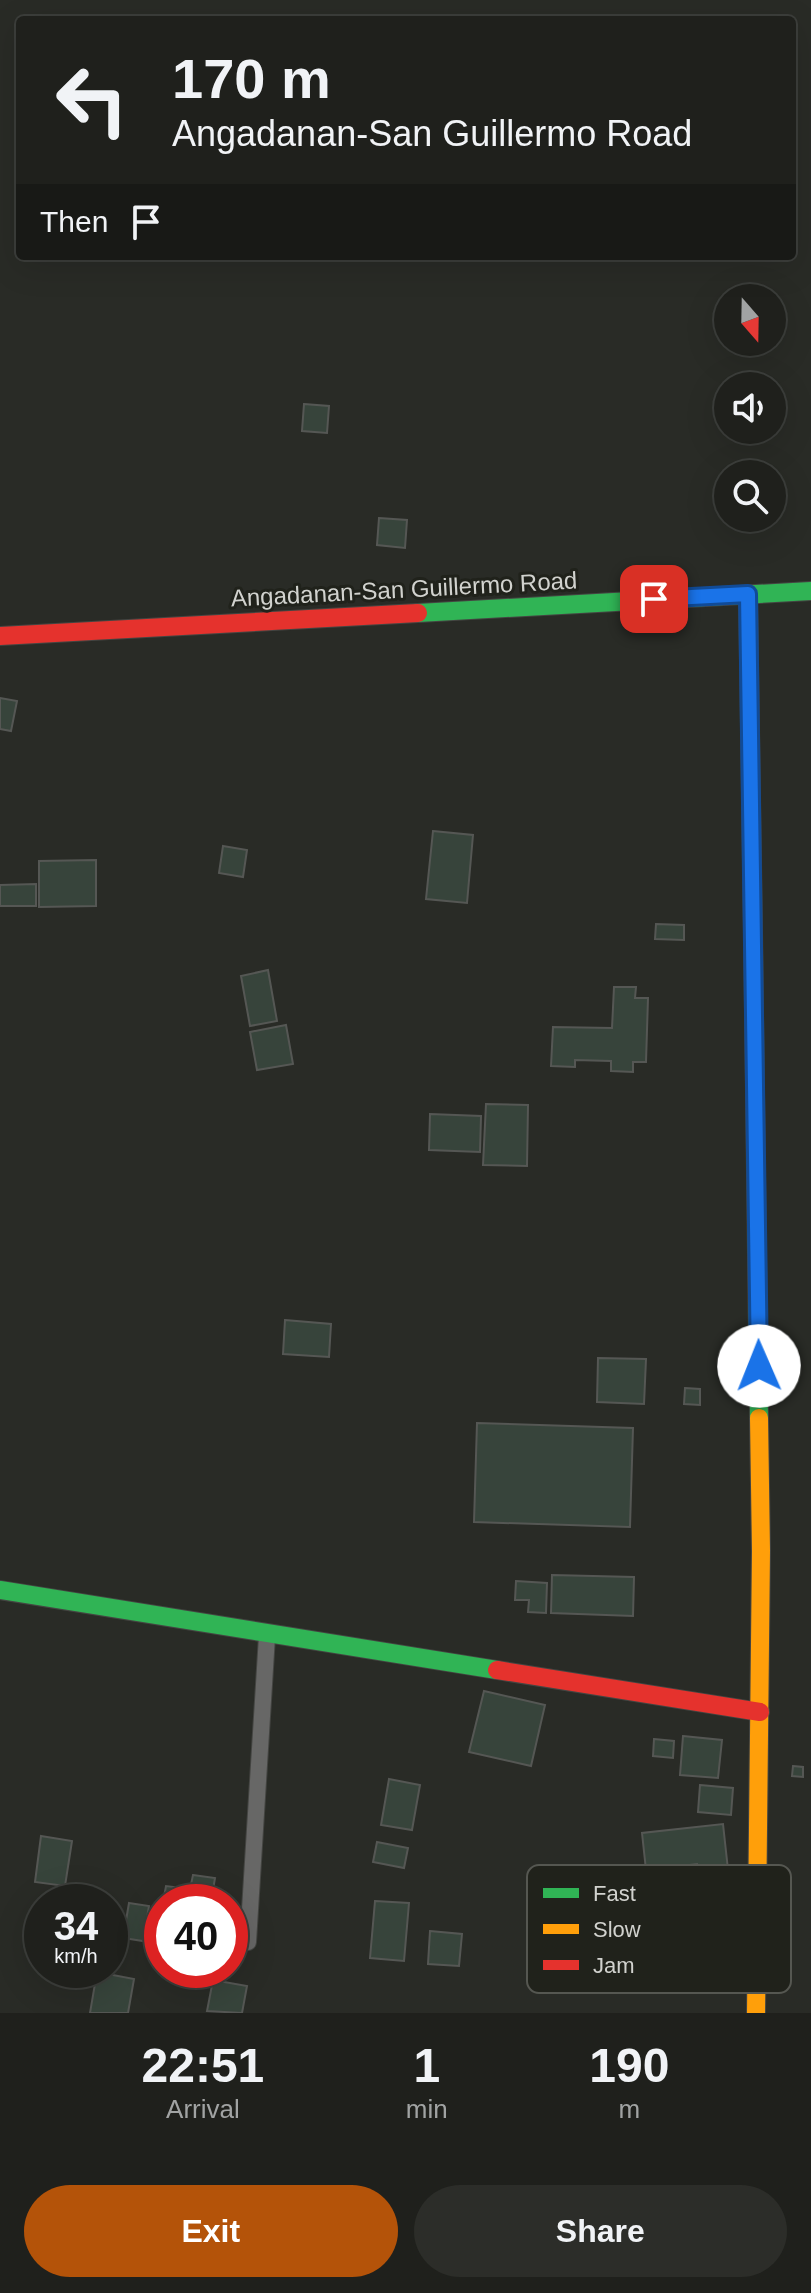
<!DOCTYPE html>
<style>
body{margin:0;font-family:Helvetica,sans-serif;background:#2c2d29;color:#f1f3f6;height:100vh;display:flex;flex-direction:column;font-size:30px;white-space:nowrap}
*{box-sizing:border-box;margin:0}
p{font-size:26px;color:#a1a3a3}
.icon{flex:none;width:44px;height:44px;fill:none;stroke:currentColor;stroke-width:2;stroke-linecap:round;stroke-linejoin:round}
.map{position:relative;height:2013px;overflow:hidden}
.details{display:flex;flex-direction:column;background:#1f201c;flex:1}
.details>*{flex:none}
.guide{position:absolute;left:16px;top:16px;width:780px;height:244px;border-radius:8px;box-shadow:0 8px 32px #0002,0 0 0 2px #3c3e3b;background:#1f201c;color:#f1f3f6;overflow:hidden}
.needle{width:52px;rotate:160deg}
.tools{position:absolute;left:714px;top:284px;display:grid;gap:16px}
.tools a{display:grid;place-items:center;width:72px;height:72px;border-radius:50%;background:#1f201c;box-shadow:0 8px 32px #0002,0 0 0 2px #3c3e3b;font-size:40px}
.speed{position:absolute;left:24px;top:1884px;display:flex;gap:16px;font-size:40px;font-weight:700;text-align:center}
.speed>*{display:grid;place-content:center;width:104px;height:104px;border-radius:50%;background:#1f201c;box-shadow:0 8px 32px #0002,0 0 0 2px #3c3e3b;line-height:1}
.speed small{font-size:20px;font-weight:400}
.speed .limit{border:12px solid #d22;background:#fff;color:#111}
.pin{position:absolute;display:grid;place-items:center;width:68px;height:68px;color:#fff;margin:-34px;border-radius:16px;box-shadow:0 4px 12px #0006}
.me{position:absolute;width:88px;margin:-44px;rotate:359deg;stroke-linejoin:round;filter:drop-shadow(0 0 6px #0008)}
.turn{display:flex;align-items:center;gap:28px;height:168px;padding:0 24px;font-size:36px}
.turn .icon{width:104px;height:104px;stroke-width:2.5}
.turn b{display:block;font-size:56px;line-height:68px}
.then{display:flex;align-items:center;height:76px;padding:0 24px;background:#0003;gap:16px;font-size:30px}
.eta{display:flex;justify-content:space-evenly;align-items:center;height:136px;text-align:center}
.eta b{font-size:48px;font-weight:700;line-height:56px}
.cta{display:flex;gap:16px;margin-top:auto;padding:16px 24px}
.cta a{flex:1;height:92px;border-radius:48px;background:#b45309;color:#fff;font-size:32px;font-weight:700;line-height:92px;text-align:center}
.cta a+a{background:#2c2d29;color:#f1f3f6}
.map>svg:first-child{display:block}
.building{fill:#37443b;stroke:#555754;stroke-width:2}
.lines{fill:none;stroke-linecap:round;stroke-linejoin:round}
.lane-casing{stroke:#444542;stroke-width:18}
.fast-casing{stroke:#444542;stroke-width:20}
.slow-casing{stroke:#444542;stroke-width:20}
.jam-casing{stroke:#444542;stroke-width:20}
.lane{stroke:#676766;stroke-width:16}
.fast{stroke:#30b455;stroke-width:18}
.slow{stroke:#ff9f0a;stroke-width:18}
.jam{stroke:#e5322d;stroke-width:18}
.route-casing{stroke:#114b97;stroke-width:20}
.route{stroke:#1a73e8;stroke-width:14}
.labels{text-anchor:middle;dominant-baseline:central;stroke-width:6;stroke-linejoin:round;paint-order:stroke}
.street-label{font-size:24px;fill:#d1d2ce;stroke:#20221b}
.key{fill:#20221b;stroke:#555751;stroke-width:2}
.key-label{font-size:22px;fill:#d1d2ce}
</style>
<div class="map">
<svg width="811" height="2013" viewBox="0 0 811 2013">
<rect width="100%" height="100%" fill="#292b26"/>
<g class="building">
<polygon points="304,404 329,406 327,433 302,431"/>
<polygon points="379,518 407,520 405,548 377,545"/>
<polygon points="0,698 17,701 11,731 0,729"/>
<polygon points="433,831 473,835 467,903 426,899"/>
<polygon points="223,846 247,850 243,877 219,873"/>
<polygon points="96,860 96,906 39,907 39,861"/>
<polygon points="36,884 36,906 0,906 0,885"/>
<polygon points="656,924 684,925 684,940 655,939"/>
<polygon points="268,970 277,1021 250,1026 241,976"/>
<polygon points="614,987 636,987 635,998 648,998 646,1062 633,1062 633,1072 611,1071 611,1061 575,1060 575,1067 551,1066 553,1027 612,1028"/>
<polygon points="286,1025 293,1064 257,1070 250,1032"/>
<polygon points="486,1104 528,1105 527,1166 483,1165"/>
<polygon points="430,1114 481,1116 480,1152 429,1150"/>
<polygon points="285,1320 331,1324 329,1357 283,1354"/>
<polygon points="598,1358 646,1359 644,1404 597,1402"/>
<polygon points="685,1388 700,1389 700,1405 684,1404"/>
<polygon points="477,1423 633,1428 630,1527 474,1522"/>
<polygon points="552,1575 634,1577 633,1616 551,1613"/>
<polygon points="516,1581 547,1583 546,1613 528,1612 529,1600 515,1600"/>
<polygon points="484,1691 545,1705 531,1766 469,1752"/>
<polygon points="683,1736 722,1740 718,1778 680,1775"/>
<polygon points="654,1739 674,1741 673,1758 653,1756"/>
<polygon points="793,1766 803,1767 803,1777 792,1776"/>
<polygon points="389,1779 420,1785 412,1830 381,1825"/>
<polygon points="700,1785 733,1788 731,1815 698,1812"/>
<polygon points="723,1824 729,1879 699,1883 697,1864 646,1870 642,1833"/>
<polygon points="41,1836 72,1841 65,1886 35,1882"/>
<polygon points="377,1842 408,1848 404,1868 373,1862"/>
<polygon points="193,1875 215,1878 211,1902 163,1902 166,1886 190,1889"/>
<polygon points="375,1901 409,1903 404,1961 370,1958"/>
<polygon points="129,1903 149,1906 143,1941 123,1938"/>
<polygon points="162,1910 162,1942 147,1940 151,1914 161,1916"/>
<polygon points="430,1931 462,1934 459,1966 428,1964"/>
<polygon points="97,1972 134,1979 128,2013 90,2013"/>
<polygon points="213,1980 247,1986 242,2013 207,2011"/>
</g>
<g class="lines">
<g class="lane-casing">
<polyline id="lane" points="248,1942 267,1636"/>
</g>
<g class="fast-casing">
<g id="fast">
<polyline points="418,613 811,591"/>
<polyline points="753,930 759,1418"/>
<polyline points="0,1590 497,1670"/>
</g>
</g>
<g class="slow-casing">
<g id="slow">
<polyline points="748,594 753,930"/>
<polyline points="756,2013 761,1551 759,1418"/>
</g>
</g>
<g class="jam-casing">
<g id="jam">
<polyline points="0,636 418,613"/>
<polyline points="497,1670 760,1712"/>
</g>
</g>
<use href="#lane" class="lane"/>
<use href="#fast" class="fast"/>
<use href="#slow" class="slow"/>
<use href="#jam" class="jam"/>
</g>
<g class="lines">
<g class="route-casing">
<polyline id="route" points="654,599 748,594 759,1366"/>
</g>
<use href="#route" class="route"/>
</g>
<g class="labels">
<g class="street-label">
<text transform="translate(404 589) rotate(-3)">Angadanan-San Guillermo Road</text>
</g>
</g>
<rect x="527" y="1865" width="264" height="128" rx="12" class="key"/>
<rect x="543" y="1888" width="36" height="10" fill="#30b455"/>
<rect x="543" y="1924" width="36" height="10" fill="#ff9f0a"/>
<rect x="543" y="1960" width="36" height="10" fill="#e5322d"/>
<g class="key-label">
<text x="593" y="1901">Fast</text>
<text x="593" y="1937">Slow</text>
<text x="593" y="1973">Jam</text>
</g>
</svg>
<div class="tools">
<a><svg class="needle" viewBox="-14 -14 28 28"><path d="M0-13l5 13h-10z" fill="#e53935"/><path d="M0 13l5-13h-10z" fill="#a1a3a3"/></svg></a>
<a><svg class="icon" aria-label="sound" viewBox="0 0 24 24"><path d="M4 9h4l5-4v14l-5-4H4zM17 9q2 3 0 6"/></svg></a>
<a><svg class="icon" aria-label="search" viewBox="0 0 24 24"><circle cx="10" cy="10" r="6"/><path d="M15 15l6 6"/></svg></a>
</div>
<div class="speed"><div>34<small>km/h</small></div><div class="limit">40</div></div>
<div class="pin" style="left:654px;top:599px;background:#d93025"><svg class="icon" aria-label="arrive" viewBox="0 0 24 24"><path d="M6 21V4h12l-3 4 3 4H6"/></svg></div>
<svg class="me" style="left:759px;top:1366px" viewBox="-20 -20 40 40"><circle r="19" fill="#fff"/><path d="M0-13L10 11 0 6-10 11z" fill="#1a73e8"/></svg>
<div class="guide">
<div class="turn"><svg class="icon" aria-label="left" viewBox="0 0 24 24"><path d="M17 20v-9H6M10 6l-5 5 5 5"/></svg><div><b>170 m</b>Angadanan-San Guillermo Road</div></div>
<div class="then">Then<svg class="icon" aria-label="arrive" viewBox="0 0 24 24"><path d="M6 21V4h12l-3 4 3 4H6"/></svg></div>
</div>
</div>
<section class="details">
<div class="eta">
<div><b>22:51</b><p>Arrival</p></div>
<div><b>1</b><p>min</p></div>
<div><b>190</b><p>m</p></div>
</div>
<div class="cta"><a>Exit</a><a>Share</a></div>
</section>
